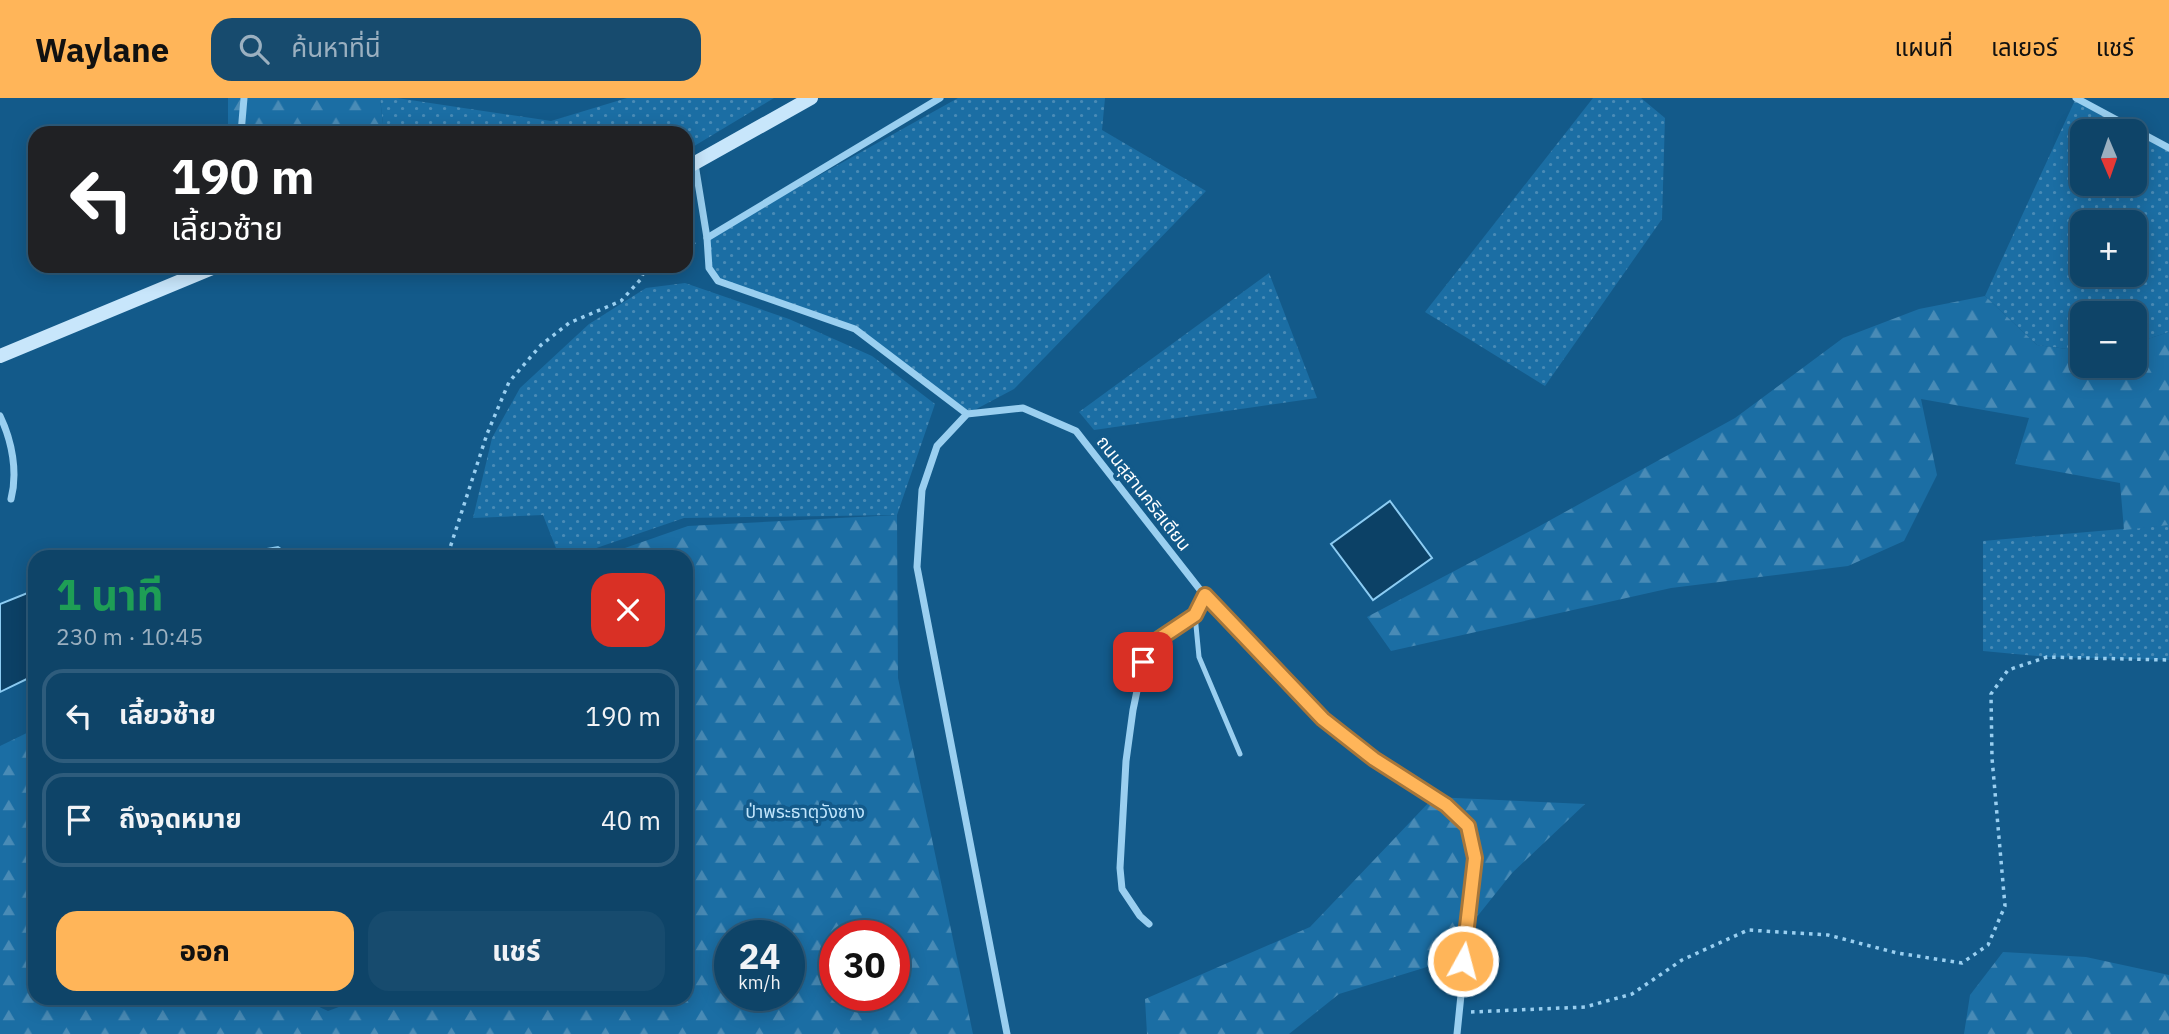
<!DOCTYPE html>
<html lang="th">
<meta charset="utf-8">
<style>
body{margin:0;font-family:"IBM Plex Sans","Noto Sans Thai",sans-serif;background:#174b6e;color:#f1f3f6;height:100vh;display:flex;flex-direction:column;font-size:26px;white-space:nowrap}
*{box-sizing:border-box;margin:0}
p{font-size:23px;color:#9bb0c0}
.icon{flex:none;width:38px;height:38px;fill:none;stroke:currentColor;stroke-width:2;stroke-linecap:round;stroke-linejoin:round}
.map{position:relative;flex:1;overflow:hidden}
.sheet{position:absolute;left:28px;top:452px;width:665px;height:455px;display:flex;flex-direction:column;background:#0e4468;border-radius:21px;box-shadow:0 4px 18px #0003,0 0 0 2px #2e5c7c}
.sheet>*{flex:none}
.top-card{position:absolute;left:28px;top:28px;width:665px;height:147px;border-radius:21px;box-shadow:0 4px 18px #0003,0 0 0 2px #2e5c7c;background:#202124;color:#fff;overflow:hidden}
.needle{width:46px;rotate:178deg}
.fabs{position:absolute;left:2070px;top:21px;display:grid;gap:14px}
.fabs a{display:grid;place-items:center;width:77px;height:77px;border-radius:14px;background:#0e4468;box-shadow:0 4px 18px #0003,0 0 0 2px #2e5c7c;font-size:35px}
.speed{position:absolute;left:714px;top:822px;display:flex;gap:14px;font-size:35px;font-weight:700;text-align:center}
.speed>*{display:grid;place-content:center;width:91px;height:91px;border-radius:50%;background:#0e4468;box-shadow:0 4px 18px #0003,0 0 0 2px #2e5c7c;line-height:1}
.speed small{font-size:18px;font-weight:400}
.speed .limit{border:10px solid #d22;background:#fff;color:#111}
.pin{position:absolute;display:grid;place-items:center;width:60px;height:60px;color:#fff;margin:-30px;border-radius:14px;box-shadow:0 4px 10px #0006}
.me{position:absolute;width:77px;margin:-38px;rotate:7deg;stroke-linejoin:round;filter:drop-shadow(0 0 5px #0008)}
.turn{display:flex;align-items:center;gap:24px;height:147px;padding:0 28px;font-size:32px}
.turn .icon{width:91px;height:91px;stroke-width:2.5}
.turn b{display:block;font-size:49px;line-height:60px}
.round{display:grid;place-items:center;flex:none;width:74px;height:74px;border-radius:21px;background:#174b6e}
.overview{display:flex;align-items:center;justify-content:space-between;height:119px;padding:0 28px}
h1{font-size:42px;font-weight:700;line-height:52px;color:#1e9e55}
.cta{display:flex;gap:14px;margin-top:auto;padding:14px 28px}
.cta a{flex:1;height:80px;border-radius:21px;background:#ffb559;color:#111;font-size:28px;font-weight:700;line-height:80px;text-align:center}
.cta a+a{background:#174b6e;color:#f1f3f6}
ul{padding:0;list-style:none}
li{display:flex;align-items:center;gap:21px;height:94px;margin:0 14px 10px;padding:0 14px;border:4px solid #2e5c7c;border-radius:21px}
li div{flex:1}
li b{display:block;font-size:26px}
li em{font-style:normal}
header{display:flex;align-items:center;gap:42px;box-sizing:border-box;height:98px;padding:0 35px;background:#ffb559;color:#111}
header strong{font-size:33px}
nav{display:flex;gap:38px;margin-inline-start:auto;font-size:24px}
.search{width:490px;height:63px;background:#174b6e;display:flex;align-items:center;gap:18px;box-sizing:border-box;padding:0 24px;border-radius:21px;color:#9bb0c0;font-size:26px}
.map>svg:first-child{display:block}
.grass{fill:url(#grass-dots);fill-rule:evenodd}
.forest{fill:url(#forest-firs);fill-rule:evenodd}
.water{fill:#0c4166;stroke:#8cccf3;stroke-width:2}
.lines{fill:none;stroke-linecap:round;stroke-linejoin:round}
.path{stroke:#9acff0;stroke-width:3.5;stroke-dasharray:3.5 5;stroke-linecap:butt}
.lane{stroke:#9acff0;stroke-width:5}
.street{stroke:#9acff0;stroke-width:7}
.secondary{stroke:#c8e6fb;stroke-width:14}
.route-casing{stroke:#a6763a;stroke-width:18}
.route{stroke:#ffb559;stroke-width:12}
.labels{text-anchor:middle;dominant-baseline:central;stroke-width:7;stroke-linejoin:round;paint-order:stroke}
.street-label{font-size:18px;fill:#fff;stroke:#135a8a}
.park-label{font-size:18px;fill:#c0e5fc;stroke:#135a8a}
</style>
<header>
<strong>Waylane</strong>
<div class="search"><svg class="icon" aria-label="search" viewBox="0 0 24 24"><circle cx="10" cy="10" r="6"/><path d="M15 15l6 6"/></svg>ค้นหาที่นี่</div>
<nav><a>แผนที่</a><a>เลเยอร์</a><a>แชร์</a></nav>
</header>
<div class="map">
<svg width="2169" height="936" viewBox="0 0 2169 936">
<defs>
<pattern id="grass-dots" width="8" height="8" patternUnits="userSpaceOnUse" patternTransform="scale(1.75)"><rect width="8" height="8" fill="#1b6ea4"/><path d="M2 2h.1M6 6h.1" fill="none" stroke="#498bb6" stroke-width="1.8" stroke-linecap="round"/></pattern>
<pattern id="forest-firs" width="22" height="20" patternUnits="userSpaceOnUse" patternTransform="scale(1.75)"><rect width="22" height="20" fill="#1b6ea4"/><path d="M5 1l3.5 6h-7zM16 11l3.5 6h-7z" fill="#498bb6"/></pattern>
</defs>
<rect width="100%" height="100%" fill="#135a8a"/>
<g class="grass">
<polygon points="380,0 397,0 551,23 627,0 774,0 686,53 686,35 384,35"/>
<polygon points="958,0 1105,0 1102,32 1206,93 1014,291 967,316 855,231 718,183 709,170 707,140"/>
<polygon points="1593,0 1641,0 1665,20 1662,121 1545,288 1425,214"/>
<path d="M2076,0L2169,50V234L2135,245V215H2082V253L2037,247L1985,198ZM2082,33H2135V86H2082ZM2082,124H2135V177H2082Z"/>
<polygon points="1269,175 1317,300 1094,332 1079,314"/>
<polygon points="685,185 789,221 872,258 935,306 897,417 684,420 573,458 559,458 543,417 473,420 492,340 520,290 589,226 646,190"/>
<polygon points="2169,427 2169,562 2047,559 1983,553 1983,443"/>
</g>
<g class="forest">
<polygon points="228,0 380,0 384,35 228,35"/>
<polygon points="1985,198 2037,247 2082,253 2082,268 2135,268 2135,245 2169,234 2169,427 2124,432 2120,385 2015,366 2029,320 1921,301 1937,377 1904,443 1848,468 1671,490 1391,553 1367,519 1536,430 1735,320 1843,240 1919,211"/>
<path d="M897,417L898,580L973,936H0V648L35,631V900H300L328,913L363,900H686V458H602L688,428ZM730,838H789V898H730ZM835,838H894V898H835Z"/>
<polygon points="1434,699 1585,706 1512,775 1440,865 1339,896 1289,936 1147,936 1145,901 1310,829"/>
<polygon points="2003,854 2086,859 2169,877 2169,936 1964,936 1970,897"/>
</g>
<g class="water">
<polygon points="1390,403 1432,460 1373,502 1331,446"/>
<polygon points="278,449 291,458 227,458"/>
<polygon points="35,492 35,577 0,594 0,506"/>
</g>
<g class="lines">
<g class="path">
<polyline points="686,147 695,144"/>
<polyline points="448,456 487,336 509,284 541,247 569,225 621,203 641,181 646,168"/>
<polyline points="1471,914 1585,909 1632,896 1682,862 1748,832 1828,837 1897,855 1962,865 1988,847 2005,808 1992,660 1991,596 2008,572 2047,559 2169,562"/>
</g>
<polyline class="lane" points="1195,517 1199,559 1240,656"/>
<g class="street">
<polyline points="2076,0 2169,50"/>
<polyline points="241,35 244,0"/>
<polyline points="695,66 707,140 709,170 718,183 855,231 967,316"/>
<polyline points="707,140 940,0"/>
<path d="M0,318C12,343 18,374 11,401"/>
<polyline points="1149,826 1140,818 1122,791 1120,770 1126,663 1133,612 1143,564 1153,545 1195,517 1205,497"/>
<polyline points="1007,936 917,469 922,392 937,348 967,316 1023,310 1076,333 1212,507 1323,621 1374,661 1446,707 1468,728 1475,760 1457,936"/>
</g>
<g class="secondary">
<polyline points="686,70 811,0"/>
<polyline points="0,258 217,168"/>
</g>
</g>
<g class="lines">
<g class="route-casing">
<polyline id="route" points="1143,564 1153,545 1195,517 1205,497 1323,621 1374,661 1446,707 1468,728 1475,760 1463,863"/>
</g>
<use href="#route" class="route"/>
</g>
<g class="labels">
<g class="street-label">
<text transform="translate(1144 395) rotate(52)">ถนนสุสานคริสเตียน</text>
</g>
<g class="park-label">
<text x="805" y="713">ป่าพระธาตุวังซาง</text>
</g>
</g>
</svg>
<div class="fabs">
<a><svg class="needle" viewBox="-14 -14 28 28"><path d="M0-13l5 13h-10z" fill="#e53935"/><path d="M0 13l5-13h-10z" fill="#9bb0c0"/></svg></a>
<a>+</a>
<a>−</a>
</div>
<div class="speed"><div>24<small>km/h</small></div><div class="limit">30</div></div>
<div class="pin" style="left:1143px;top:564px;background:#d93025"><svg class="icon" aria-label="arrive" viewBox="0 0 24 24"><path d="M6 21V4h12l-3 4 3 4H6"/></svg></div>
<svg class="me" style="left:1463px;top:863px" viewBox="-20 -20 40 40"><circle r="17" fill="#ffb559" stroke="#fff" stroke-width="3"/><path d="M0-11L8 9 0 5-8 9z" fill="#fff"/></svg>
<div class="top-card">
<div class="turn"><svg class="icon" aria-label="left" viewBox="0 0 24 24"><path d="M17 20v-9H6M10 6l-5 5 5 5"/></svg><div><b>190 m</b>เลี้ยวซ้าย</div></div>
</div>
<section class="sheet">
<div class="overview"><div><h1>1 นาที</h1><p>230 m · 10:45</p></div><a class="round" style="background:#d93025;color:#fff"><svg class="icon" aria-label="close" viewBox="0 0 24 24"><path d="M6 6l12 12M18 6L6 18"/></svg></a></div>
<ul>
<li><svg class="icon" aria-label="left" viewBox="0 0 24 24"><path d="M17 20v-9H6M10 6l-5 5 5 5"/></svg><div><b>เลี้ยวซ้าย</b></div><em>190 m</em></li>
<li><svg class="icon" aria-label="arrive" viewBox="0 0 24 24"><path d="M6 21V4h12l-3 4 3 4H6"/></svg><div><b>ถึงจุดหมาย</b></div><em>40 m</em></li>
</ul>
<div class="cta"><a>ออก</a><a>แชร์</a></div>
</section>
</div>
